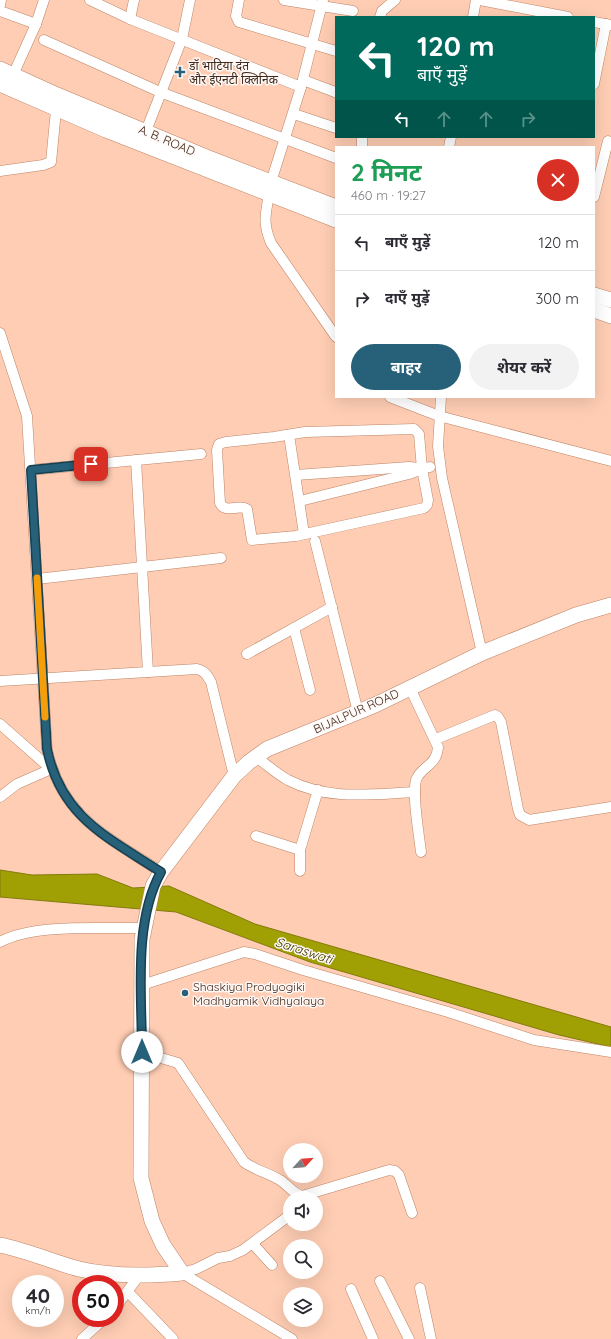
<!DOCTYPE html>
<html lang="hi">
<meta charset="utf-8">
<style>
body{margin:0;font-family:Quicksand,"Noto Sans Devanagari",sans-serif;background:#f2f2f3;color:#2b2b33;height:100vh;display:flex;flex-direction:column;font-size:15px;white-space:nowrap}
*{box-sizing:border-box;margin:0}
p{font-size:13px;color:#7c7c81}
.icon{flex:none;width:22px;height:22px;fill:none;stroke:currentColor;stroke-width:2;stroke-linecap:round;stroke-linejoin:round}
.map{position:relative;flex:1;overflow:hidden}
.sheet{position:absolute;left:335px;top:146px;width:260px;height:252px;display:flex;flex-direction:column;background:#fff;border-radius:0px;box-shadow:0 4px 16px #0002}
.sheet>*{flex:none}
.banner{position:absolute;left:335px;top:16px;width:260px;height:122px;border-radius:0px;box-shadow:0 4px 16px #0002;background:#00695c;color:#fff;overflow:hidden}
.needle{width:26px;rotate:64deg}
.buttons{position:absolute;left:283px;top:1143px;display:grid;gap:8px}
.buttons a{display:grid;place-items:center;width:40px;height:40px;border-radius:50%;background:#fff;box-shadow:0 4px 16px #0002;font-size:20px}
.speed{position:absolute;left:12px;top:1275px;display:flex;gap:8px;font-size:20px;font-weight:700;text-align:center}
.speed>*{display:grid;place-content:center;width:52px;height:52px;border-radius:50%;background:#fff;box-shadow:0 4px 16px #0002;line-height:1}
.speed small{font-size:10px;font-weight:400}
.speed .limit{border:6px solid #d22;background:#fff;color:#111}
.pin{position:absolute;display:grid;place-items:center;width:34px;height:34px;color:#fff;margin:-17px;border-radius:8px;box-shadow:0 2px 6px #0006}
.me{position:absolute;width:44px;margin:-22px;rotate:0deg;stroke-linejoin:round;filter:drop-shadow(0 0 3px #0008)}
.turn{display:flex;align-items:center;gap:14px;height:84px;padding:0 16px;font-size:18px}
.turn .icon{width:52px;height:52px;stroke-width:2.5}
.turn b{display:block;font-size:28px;line-height:34px}
.lanes{display:flex;align-items:center;height:38px;padding:0 16px;background:#0003;justify-content:center;gap:20px;direction:ltr}
.lanes .off{opacity:.35}
.round{display:grid;place-items:center;flex:none;width:42px;height:42px;border-radius:21px;background:#f2f2f3}
.head{display:flex;align-items:center;justify-content:space-between;height:68px;padding:0 16px}
h1{font-size:24px;font-weight:700;line-height:30px;color:#1e9e55}
.cta{display:flex;gap:8px;margin-top:auto;padding:8px 16px}
.cta a{flex:1;height:46px;border-radius:24px;background:#266179;color:#fff;font-size:16px;font-weight:700;line-height:46px;text-align:center}
.cta a+a{background:#f2f2f3;color:#2b2b33}
ul{padding:0;list-style:none}
li{display:flex;align-items:center;gap:12px;height:56px;padding:0 16px;border-top:1px solid #e1e1e2}
li div{flex:1}
li b{display:block;font-size:15px}
li em{font-style:normal}
.map>svg:first-child{display:block}
.water{fill:#a09f04;stroke:#837b0b}
.lines{fill:none;stroke-linecap:round;stroke-linejoin:round}
.street-casing{stroke:#bd8466;stroke-width:11}
.secondary-casing{stroke:#bd8466;stroke-width:16}
.street{stroke:#fff;stroke-width:10}
.secondary{stroke:#fff;stroke-width:15}
.route-casing{stroke:#193f4f;stroke-width:10}
.route{stroke:#266179;stroke-width:7}
.slow{stroke:#f59e0b;stroke-width:7}
.poi-dot{fill:#266179;stroke:#fff8f5;stroke-width:1.5}
.labels{text-anchor:middle;dominant-baseline:central;stroke-width:3;stroke-linejoin:round;paint-order:stroke}
.poi-label{font-size:12px;fill:#3f281b;stroke:#fff8f5;text-anchor:start}
.street-label{font-size:12px;fill:#3f281b;stroke:#fff8f5}
.water-label{font-size:13px;font-style:italic;fill:#373600;stroke:#fff8f5}
</style>
<div class="map">
<svg width="611" height="1339" viewBox="0 0 611 1339">
<rect width="100%" height="100%" fill="#fecdb3"/>
<polygon class="water" points="0,870 32,875 97,874 133,888 169,886 255,924 611,1027 611,1047 559,1035 310,962 176,912 0,897"/>
<g class="lines">
<g class="street-casing">
<g id="street">
<polyline points="90,0 130,19 301,87"/>
<polyline points="239,0 236,16 239,22 336,51"/>
<polyline points="284,0 353,11"/>
<polyline points="480,0 568,17"/>
<polyline points="0,5 1,0"/>
<polyline points="0,11 36,24"/>
<polyline points="380,17 382,11 395,0"/>
<polyline points="473,17 476,0"/>
<polyline points="130,19 134,0"/>
<polyline points="594,22 611,25"/>
<polyline points="44,40 160,92 336,158"/>
<polyline points="13,75 36,24 44,0"/>
<polyline points="303,80 335,92"/>
<polyline points="594,84 606,24"/>
<polyline points="294,114 336,128"/>
<polyline points="146,131 182,39 190,0"/>
<polyline points="362,147 362,137"/>
<polyline points="449,147 451,137"/>
<polyline points="0,171 43,165 51,162 56,110"/>
<polyline points="271,182 301,87 323,0"/>
<path d="M269,195C265,215 263,224 271,243L336,337"/>
<polyline points="594,197 608,141"/>
<path d="M0,333L27,416L47,749C61,817 108,837 161,872"/>
<polyline points="390,397 439,416 611,461"/>
<polyline points="441,397 438,446 442,478 482,653"/>
<polyline points="289,435 304,534"/>
<polyline points="136,460 148,672"/>
<path d="M422,469L419,434L414,429L305,432L274,437L226,442L219,444L217,450L220,503C225,514 238,504 247,509L252,540L296,536L424,508L427,505L428,500L422,469L430,467"/>
<polyline points="31,470 201,454"/>
<polyline points="296,475 409,467 418,468"/>
<polyline points="300,501 409,474 422,469"/>
<polyline points="315,541 358,712"/>
<polyline points="37,579 221,558"/>
<polyline points="294,628 310,690"/>
<polyline points="247,654 332,607"/>
<path d="M0,681L197,669C205,671 207,675 211,682L234,776"/>
<path d="M410,688L438,747C437,766 421,766 416,780C412,796 419,834 421,852"/>
<polyline points="0,724 51,769 17,784 0,797"/>
<polyline points="436,739 495,715 498,717 501,722 518,809 520,815 529,820 611,807"/>
<path d="M256,757C266,764 277,774 288,780C329,801 371,794 415,792"/>
<polyline points="256,836 300,850"/>
<polyline points="300,871 300,850 318,790"/>
<path d="M0,942C34,923 104,929 144,928"/>
<polyline points="142,985 244,952 255,954 303,970 448,1012 534,1040 611,1052"/>
<path d="M141,1052L178,1063L244,1162C255,1170 268,1173 280,1180C288,1185 292,1193 302,1196L389,1170L395,1171L399,1175L412,1213"/>
<polyline points="253,1244 272,1265"/>
<polyline points="182,1273 292,1339"/>
<polyline points="182,1273 196,1269 218,1258 230,1256 243,1250 290,1215"/>
<polyline points="380,1281 409,1339"/>
<polyline points="420,1288 431,1339"/>
<polyline points="351,1289 373,1339"/>
<polyline points="128,1292 173,1339"/>
<polyline points="115,1308 138,1277"/>
<polyline points="82,1339 105,1318"/>
</g>
</g>
<g class="secondary-casing">
<g id="secondary">
<polyline points="0,69 57,95 206,157 336,207"/>
<polyline points="0,84 106,130 336,220"/>
<polyline points="594,295 611,300"/>
<polyline points="594,310 611,316"/>
<path d="M0,1245C27,1250 52,1262 79,1269C113,1277 148,1276 182,1273L163,1245L152,1221L141,1178L142,939L153,886L161,872L234,776L249,762L267,749L375,705L482,653L576,615L611,605"/>
</g>
</g>
<use href="#street" class="street"/>
<use href="#secondary" class="secondary"/>
</g>
<g class="lines">
<g class="route-casing">
<path id="route" d="M91,464L31,470L47,749C61,817 107,837 161,872C133,922 142,996 142,1052"/>
</g>
<use href="#route" class="route"/>
<polyline class="slow" points="37,578 45,717"/>
</g>
<g class="poi-dot">
<path d="M178 66h4v4h4v4h-4v4h-4v-4h-4v-4h4z"/>
<circle cx="185" cy="993" r="4"/>
</g>
<g class="labels">
<g class="poi-label">
<text x="189" y="65">डॉ भाटिया दंत<tspan x="189" dy="14">और ईएनटी क्लिनिक</tspan></text>
<text x="193" y="986">Shaskiya Prodyogiki<tspan x="193" dy="14">Madhyamik Vidhyalaya</tspan></text>
</g>
<g class="street-label">
<text transform="translate(167 140) rotate(23)">A. B. ROAD</text>
<text transform="translate(356 711) rotate(-24)">BIJALPUR ROAD</text>
</g>
<g class="water-label">
<text transform="translate(304 950) rotate(18)">Saraswati</text>
</g>
</g>
</svg>
<div class="buttons">
<a><svg class="needle" viewBox="-14 -14 28 28"><path d="M0-13l5 13h-10z" fill="#e53935"/><path d="M0 13l5-13h-10z" fill="#7c7c81"/></svg></a>
<a><svg class="icon" aria-label="sound" viewBox="0 0 24 24"><path d="M4 9h4l5-4v14l-5-4H4zM17 9q2 3 0 6"/></svg></a>
<a><svg class="icon" aria-label="search" viewBox="0 0 24 24"><circle cx="10" cy="10" r="6"/><path d="M15 15l6 6"/></svg></a>
<a><svg class="icon" aria-label="layers" viewBox="0 0 24 24"><path d="M12 4l9 5-9 5-9-5zM3 14l9 5 9-5"/></svg></a>
</div>
<div class="speed"><div>40<small>km/h</small></div><div class="limit">50</div></div>
<div class="pin" style="left:91px;top:464px;background:#d93025"><svg class="icon" aria-label="arrive" viewBox="0 0 24 24"><path d="M6 21V4h12l-3 4 3 4H6"/></svg></div>
<svg class="me" style="left:142px;top:1052px" viewBox="-20 -20 40 40"><circle r="19" fill="#fff"/><path d="M0-13L10 11 0 6-10 11z" fill="#266179"/></svg>
<div class="banner">
<div class="turn"><svg class="icon" aria-label="left" viewBox="0 0 24 24"><path d="M17 20v-9H6M10 6l-5 5 5 5"/></svg><div><b>120 m</b>बाएँ मुड़ें</div></div>
<div class="lanes"><svg class="icon" aria-label="left" viewBox="0 0 24 24"><path d="M17 20v-9H6M10 6l-5 5 5 5"/></svg><svg class="icon off" aria-label="ahead" viewBox="0 0 24 24"><path d="M12 20V5M6 11l6-6 6 6"/></svg><svg class="icon off" aria-label="ahead" viewBox="0 0 24 24"><path d="M12 20V5M6 11l6-6 6 6"/></svg><svg class="icon off" aria-label="right" viewBox="0 0 24 24"><path d="M7 20v-9h11M14 6l5 5-5 5"/></svg></div>
</div>
<section class="sheet">
<div class="head"><div><h1>2 मिनट</h1><p>460 m · 19:27</p></div><a class="round" style="background:#d93025;color:#fff"><svg class="icon" aria-label="close" viewBox="0 0 24 24"><path d="M6 6l12 12M18 6L6 18"/></svg></a></div>
<ul>
<li><svg class="icon" aria-label="left" viewBox="0 0 24 24"><path d="M17 20v-9H6M10 6l-5 5 5 5"/></svg><div><b>बाएँ मुड़ें</b></div><em>120 m</em></li>
<li><svg class="icon" aria-label="right" viewBox="0 0 24 24"><path d="M7 20v-9h11M14 6l5 5-5 5"/></svg><div><b>दाएँ मुड़ें</b></div><em>300 m</em></li>
</ul>
<div class="cta"><a>बाहर</a><a>शेयर करें</a></div>
</section>
</div>
